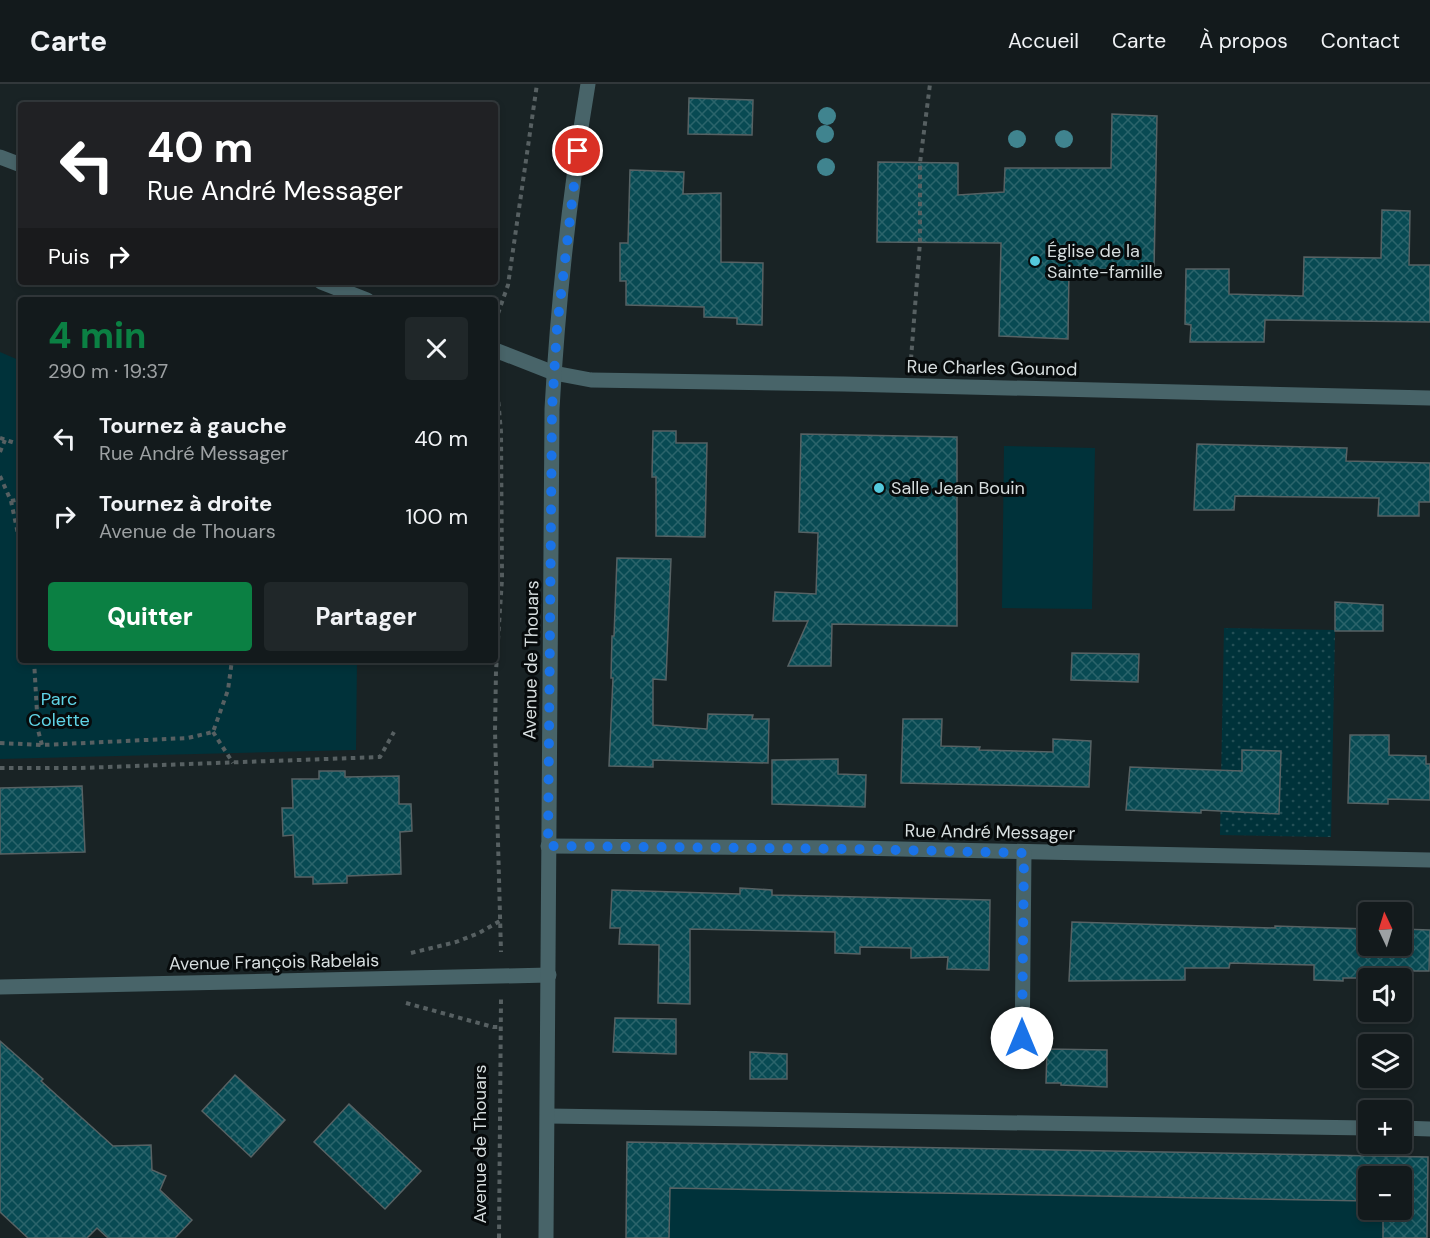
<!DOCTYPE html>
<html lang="fr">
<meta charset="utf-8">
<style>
body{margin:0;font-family:"DM Sans",sans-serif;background:#202729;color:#f1f3f6;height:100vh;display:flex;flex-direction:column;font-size:22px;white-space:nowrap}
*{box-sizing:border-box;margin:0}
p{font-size:20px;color:#9da1a3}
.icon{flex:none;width:33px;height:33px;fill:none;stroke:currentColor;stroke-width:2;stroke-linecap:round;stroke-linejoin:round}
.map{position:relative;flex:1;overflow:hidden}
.details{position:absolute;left:18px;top:213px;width:480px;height:366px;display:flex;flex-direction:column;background:#131a1c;border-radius:6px;box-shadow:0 3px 9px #0003,0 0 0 2px #32383b}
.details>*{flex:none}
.top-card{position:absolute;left:18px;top:18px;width:480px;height:183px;border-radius:6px;box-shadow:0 3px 9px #0003,0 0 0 2px #32383b;background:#202124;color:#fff;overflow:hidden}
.needle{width:39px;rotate:356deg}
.tools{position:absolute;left:1358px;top:818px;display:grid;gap:12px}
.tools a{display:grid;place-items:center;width:54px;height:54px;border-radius:6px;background:#131a1c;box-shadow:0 3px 9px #0003,0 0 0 2px #32383b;font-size:30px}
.pin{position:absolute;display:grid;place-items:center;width:51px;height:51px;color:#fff;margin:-26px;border:3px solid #fff;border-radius:50%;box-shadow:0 2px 6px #0007}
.me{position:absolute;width:66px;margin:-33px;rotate:0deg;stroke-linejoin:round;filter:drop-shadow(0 0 4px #0008)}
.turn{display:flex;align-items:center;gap:21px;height:126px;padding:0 30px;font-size:27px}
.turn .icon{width:78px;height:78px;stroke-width:2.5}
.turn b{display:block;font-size:42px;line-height:51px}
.then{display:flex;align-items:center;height:57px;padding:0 30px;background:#0003;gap:12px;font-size:22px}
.round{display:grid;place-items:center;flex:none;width:63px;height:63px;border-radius:6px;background:#202729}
.headline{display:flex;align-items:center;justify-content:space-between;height:102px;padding:0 30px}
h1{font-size:36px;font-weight:800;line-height:45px;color:#0b8043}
.button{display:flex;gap:12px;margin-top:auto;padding:12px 30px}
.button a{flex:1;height:69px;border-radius:6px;background:#0b8043;color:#fff;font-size:24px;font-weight:800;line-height:69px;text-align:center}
.button a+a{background:#202729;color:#f1f3f6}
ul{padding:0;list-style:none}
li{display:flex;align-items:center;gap:18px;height:78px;padding:0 30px}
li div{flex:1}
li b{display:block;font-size:22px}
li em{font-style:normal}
header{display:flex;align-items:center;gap:36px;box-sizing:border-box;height:84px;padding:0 30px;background:#131a1c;border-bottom:2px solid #32383b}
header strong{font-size:28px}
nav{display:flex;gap:33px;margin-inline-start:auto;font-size:21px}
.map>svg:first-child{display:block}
.grass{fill:url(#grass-dots)}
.park{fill:#00323a}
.building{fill:url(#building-cross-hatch);stroke:#576264;stroke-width:1.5}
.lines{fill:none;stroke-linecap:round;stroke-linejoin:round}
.path{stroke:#576062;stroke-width:4;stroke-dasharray:4.5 4.5;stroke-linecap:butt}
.minor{stroke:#486469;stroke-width:15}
.tree{fill:#40848f}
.route{stroke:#1a73e8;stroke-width:10;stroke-dasharray:0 18}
.poi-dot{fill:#54cadd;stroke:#070b0c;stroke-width:2}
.labels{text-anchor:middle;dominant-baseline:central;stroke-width:6;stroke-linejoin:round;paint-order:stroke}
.poi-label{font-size:18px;fill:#d7dedf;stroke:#070b0c;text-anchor:start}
.street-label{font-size:18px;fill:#d7dedf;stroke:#070b0c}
.park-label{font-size:18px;fill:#60d4e6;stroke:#070b0c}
</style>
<header>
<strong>Carte</strong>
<nav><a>Accueil</a><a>Carte</a><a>À propos</a><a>Contact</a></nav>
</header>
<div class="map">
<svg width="1430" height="1154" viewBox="0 0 1430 1154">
<defs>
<pattern id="grass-dots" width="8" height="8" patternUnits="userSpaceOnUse" patternTransform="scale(1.5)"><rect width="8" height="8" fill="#00323a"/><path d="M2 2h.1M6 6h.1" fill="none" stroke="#244f56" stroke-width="1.8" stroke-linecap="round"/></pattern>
<pattern id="building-cross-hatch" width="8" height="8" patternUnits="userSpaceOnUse" patternTransform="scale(1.5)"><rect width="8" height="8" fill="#084a53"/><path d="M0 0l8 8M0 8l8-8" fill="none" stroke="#2b646b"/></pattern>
</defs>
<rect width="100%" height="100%" fill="#192325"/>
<polygon class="grass" points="1224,544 1335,546 1331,753 1220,751"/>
<g class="park">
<polygon points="0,268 21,277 21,576 357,576 356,666 0,675"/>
<polygon points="1004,362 1095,364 1092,525 1002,524"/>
<polygon points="670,1104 1368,1117 1368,1125 1383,1125 1383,1154 669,1154"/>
</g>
<g class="building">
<polygon points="689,14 753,16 752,51 688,50"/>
<polygon points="1112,30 1157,32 1154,186 1069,185 1068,255 999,252 1001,159 877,158 878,78 958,79 958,111 1004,108 1005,84 1111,84"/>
<polygon points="630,86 684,88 683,110 721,109 721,178 763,179 762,241 737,240 737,234 704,233 704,223 626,221 626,197 620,197 620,159 628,159"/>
<polygon points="1382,126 1410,127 1409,181 1430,181 1430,238 1265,236 1264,258 1190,258 1191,241 1185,240 1186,185 1229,185 1229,210 1303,212 1304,173 1381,174"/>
<polygon points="653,347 676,347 676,359 707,359 705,453 656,452 656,393 652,393"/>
<polygon points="801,350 957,353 957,542 832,540 831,582 788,582 808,537 773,537 775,508 816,510 818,449 799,448"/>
<polygon points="1197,360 1347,364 1346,377 1430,379 1430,418 1419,418 1419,432 1378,432 1379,414 1235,412 1234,426 1194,426"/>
<polygon points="617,474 671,475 666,596 653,595 653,641 707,645 708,630 753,631 752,635 769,635 768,679 653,676 653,683 609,682 613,594 611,594 612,552 614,552"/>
<polygon points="1335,518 1383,521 1383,547 1335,547"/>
<polygon points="1072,569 1139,570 1138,598 1071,596"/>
<polygon points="903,635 942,635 941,662 980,663 979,666 1053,668 1053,655 1091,657 1089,703 901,699"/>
<polygon points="1350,651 1389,651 1389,671 1426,672 1426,680 1430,680 1430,716 1388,715 1388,720 1348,719"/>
<polygon points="1242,666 1281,667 1279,730 1201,726 1201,729 1126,726 1130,683 1242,687"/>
<polygon points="838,675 838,690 866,691 865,723 772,720 772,676"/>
<polygon points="319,687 345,687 345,693 399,692 399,720 411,720 412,747 400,748 401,790 347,792 347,799 313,800 313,793 295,793 293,751 283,752 282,724 293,724 292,695 319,695"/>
<polygon points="82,702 85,768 0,770 0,704"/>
<polygon points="740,804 772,806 772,811 990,816 989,886 947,885 948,873 911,874 911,864 860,863 860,870 835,869 835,848 690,845 690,920 658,919 659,861 619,860 620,844 610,844 612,806 740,810"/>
<polygon points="1072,838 1275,844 1275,842 1368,845 1368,861 1401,861 1401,845 1430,846 1429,887 1412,887 1411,894 1343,894 1343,897 1314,896 1314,881 1230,879 1229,884 1185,884 1185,896 1069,897"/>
<polygon points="615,934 676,935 676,970 613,968"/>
<polygon points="0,957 43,995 41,997 113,1062 151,1061 152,1086 166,1092 160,1106 192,1136 175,1154 108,1154 97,1144 87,1154 28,1154 0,1128"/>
<polygon points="1047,965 1107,966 1107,1003 1061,1001 1061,999 1046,999"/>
<polygon points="750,968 787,970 787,995 750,995"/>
<polygon points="235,991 285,1036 251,1073 202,1027"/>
<polygon points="349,1020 421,1087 385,1125 314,1058"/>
<polygon points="627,1058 1428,1073 1427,1154 1383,1154 1383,1125 1401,1125 1401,1092 1368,1092 1368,1117 670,1104 669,1154 626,1154"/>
</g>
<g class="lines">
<g class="path">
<polyline points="495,238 508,201 537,0"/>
<polyline points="911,275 920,158 920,79 930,0"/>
<polyline points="496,291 501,348 502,495 496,587 495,647 501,868"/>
<polyline points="0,354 21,361"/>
<polyline points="0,368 5,356"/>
<polyline points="0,392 11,417 21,464"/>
<polyline points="11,417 21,415"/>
<polyline points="34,576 38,646 42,661"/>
<polyline points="213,648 233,679"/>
<polyline points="0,659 42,661 188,654 213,648 228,606 232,576"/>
<polyline points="0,684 80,684 380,673 394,648"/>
<polyline points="411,869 456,858 479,849 500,837"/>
<polyline points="406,919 493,943 500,943"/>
<polyline points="499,1154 501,915"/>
</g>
<g class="minor">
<polyline points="0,73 21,81"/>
<polyline points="321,198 367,216"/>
<polyline points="495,266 554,289 591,296 844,300 1430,314"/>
<polyline points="548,762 854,764 1430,776"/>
<polyline points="0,903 549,891"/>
<polyline points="1022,977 1024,769"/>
<polyline points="548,1032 1368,1044"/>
<polyline points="1401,1044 1430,1045"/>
<path d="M546,1154L552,325C558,216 570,107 588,0"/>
</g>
</g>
<g class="tree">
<circle cx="827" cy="32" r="9"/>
<circle cx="825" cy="50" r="9"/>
<circle cx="1017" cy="55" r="9"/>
<circle cx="1064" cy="55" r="9"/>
<circle cx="826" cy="83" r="9"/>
</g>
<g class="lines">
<polyline class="route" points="578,67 557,244 552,325 548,762 854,765 1024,769 1022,954"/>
</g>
<g class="poi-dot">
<circle cx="1035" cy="177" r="6"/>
<circle cx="879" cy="404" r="6"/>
</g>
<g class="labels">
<g class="poi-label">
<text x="1047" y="167">Église de la<tspan x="1047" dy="21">Sainte-famille</tspan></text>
<text x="891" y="404">Salle Jean Bouin</text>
</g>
<g class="street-label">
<text transform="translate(992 284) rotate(1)">Rue Charles Gounod</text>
<text transform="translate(531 576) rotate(-89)">Avenue de Thouars</text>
<text transform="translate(990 748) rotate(1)">Rue André Messager</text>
<text transform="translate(274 878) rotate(-1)">Avenue François Rabelais</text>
<text transform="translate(480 1060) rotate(-90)">Avenue de Thouars</text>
</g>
<g class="park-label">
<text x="59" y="615">Parc<tspan x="59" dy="21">Colette</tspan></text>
</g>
</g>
</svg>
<div class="tools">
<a><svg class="needle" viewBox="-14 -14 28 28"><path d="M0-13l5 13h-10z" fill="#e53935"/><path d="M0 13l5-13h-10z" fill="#9da1a3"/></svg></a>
<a><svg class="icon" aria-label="sound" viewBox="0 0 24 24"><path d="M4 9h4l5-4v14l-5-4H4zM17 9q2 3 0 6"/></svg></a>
<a><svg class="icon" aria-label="layers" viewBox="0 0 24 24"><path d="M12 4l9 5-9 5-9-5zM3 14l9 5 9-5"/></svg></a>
<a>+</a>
<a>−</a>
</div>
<div class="pin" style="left:578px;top:67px;background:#d93025"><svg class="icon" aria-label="arrive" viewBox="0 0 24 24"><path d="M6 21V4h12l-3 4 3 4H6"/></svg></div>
<svg class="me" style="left:1022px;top:954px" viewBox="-20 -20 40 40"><circle r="19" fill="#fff"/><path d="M0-13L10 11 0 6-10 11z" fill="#1a73e8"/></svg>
<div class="top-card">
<div class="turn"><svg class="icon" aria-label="left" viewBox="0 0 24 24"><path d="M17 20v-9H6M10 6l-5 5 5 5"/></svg><div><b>40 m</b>Rue André Messager</div></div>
<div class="then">Puis<svg class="icon" aria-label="right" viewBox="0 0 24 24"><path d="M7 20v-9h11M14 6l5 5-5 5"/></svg></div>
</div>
<section class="details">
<div class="headline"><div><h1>4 min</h1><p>290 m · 19:37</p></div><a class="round"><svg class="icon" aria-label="close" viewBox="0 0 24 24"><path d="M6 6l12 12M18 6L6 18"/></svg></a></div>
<ul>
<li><svg class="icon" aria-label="left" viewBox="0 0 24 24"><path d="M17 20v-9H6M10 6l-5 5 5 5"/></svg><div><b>Tournez à gauche</b><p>Rue André Messager</p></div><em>40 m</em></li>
<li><svg class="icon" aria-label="right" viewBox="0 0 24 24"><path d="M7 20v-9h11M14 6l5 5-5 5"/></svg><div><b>Tournez à droite</b><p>Avenue de Thouars</p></div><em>100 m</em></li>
</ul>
<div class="button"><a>Quitter</a><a>Partager</a></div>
</section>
</div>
